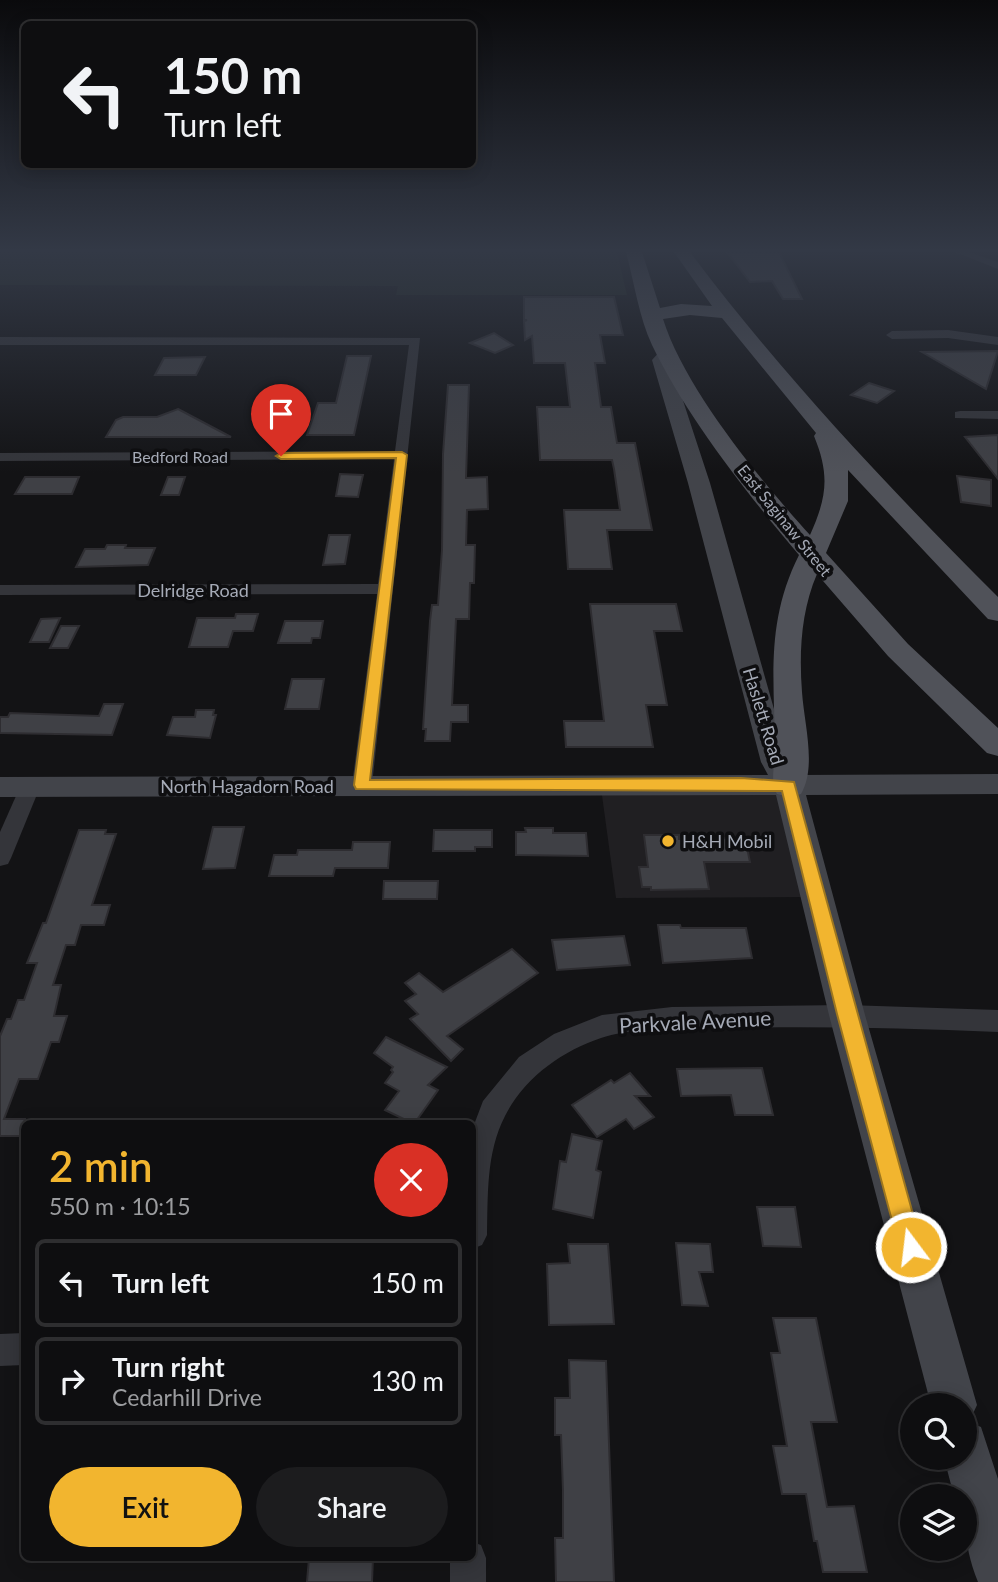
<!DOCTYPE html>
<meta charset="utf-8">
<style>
body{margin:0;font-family:Lato,sans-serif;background:#1c1c1e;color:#f1f3f6;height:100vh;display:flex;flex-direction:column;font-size:26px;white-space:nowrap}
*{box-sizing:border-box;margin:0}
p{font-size:23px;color:#9b9c9f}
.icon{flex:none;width:38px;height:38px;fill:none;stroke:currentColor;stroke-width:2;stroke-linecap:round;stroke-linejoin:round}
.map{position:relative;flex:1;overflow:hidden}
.sheet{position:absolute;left:21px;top:1120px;width:455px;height:441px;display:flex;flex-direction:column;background:#0e0e10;border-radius:10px;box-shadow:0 4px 18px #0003,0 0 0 2px #2e2e30}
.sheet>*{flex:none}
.guide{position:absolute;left:21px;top:21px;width:455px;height:147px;border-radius:10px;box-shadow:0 4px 18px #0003,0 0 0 2px #2e2e30;background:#0e0e10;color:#f1f3f6;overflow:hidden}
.fabs{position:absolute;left:900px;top:1393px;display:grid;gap:14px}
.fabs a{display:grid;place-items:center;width:77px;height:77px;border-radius:50%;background:#0e0e10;box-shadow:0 4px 18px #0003,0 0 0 2px #2e2e30;font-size:35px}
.pin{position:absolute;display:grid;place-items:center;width:60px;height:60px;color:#fff;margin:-72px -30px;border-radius:50% 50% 50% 0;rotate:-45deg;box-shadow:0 0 7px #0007}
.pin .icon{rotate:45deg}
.me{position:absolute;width:77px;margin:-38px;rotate:345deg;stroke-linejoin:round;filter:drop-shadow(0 0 5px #0008)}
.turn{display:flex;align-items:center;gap:24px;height:147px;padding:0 28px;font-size:32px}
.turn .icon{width:91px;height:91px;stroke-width:2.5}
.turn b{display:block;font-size:49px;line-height:60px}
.round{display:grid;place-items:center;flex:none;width:74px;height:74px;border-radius:37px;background:#1c1c1e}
.summary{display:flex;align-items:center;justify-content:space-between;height:119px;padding:0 28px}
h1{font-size:42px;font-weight:600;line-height:52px;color:#f2b52f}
.primary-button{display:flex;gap:14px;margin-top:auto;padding:14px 28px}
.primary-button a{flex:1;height:80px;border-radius:42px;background:#f2b52f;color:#111;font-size:28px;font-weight:600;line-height:80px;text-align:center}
.primary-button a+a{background:#1c1c1e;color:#f1f3f6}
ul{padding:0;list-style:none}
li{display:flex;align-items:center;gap:21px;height:88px;margin:0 14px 10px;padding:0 14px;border:4px solid #2e2e30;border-radius:10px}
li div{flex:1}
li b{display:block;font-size:26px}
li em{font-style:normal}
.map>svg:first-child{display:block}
.built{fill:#201f22}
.green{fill:#1e251f}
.building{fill:#3f4045;stroke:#2e2d31;stroke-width:2}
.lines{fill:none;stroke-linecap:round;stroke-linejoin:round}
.street{fill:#34353a;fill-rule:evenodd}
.secondary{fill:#42444a;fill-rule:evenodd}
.primary{fill:#505259;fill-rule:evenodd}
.route{fill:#f2b52f;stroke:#9d761f;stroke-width:2}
.poi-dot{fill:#f2b52f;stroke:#0e0e10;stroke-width:2.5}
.labels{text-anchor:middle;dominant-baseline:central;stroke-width:7;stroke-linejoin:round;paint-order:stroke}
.far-street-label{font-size:16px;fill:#a5aab6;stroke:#0e0e10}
.street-label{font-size:18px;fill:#a5aab6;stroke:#0e0e10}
.poi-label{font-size:18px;fill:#a5aab6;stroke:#0e0e10;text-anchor:start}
.near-street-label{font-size:21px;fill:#a5aab6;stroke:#0e0e10}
</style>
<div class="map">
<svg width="998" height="1582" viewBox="0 0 998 1582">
<rect width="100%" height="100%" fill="#131315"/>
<polygon class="built" points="601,788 777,788 808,897 616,898"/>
<polygon class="green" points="0,252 617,252 627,295 396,295 398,286 0,285"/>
<g class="building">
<polygon points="727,252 779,252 802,299 783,299 772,281 750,282"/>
<polygon points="524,297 614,297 623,335 600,335 605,363 595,363 601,407 611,407 617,443 635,443 652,530 607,530 612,569 568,569 564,510 620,510 614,469 612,460 540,460 537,407 570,407 565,363 534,363 532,336 525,340 524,321 527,320 524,320"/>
<polygon points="494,333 513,345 495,353 470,343"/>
<polygon points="998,351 986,389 922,352"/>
<polygon points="347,356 371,356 354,435 307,435 318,403 336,403"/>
<polygon points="205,357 196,375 155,375 164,358"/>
<polygon points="869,383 894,391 877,403 851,395"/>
<polygon points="448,385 469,385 466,478 487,477 488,509 467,510 466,545 475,545 474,583 470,583 469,619 456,619 452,705 468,705 468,722 451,722 450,741 425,741 426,729 423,729 430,621 432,605 438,605 442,550 443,454"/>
<polygon points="178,409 231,437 106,437 116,420 123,417 157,417"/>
<polygon points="998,435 998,479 965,437"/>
<polygon points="340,474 363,475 358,497 336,496"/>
<polygon points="957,476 991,480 991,506 961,502"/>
<polygon points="25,477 79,477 72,494 15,494"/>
<polygon points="168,477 185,477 179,495 161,495"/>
<polygon points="329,535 350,535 345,564 323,565"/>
<polygon points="107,545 126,545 125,548 155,548 148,565 76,567 85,549 105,549"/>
<polygon points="590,604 676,604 682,631 654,631 667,705 646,705 653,747 566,747 564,721 604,721"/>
<polygon points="236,614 258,614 253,631 233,631 228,647 189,647 197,618 235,618"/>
<polygon points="60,618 49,642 30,642 41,619"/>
<polygon points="285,621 323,621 320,638 312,638 311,643 278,643"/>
<polygon points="61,626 79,626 68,648 50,648"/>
<polygon points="292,679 324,679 319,709 285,709"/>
<polygon points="104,704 123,704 112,735 0,733 0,717 8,717 10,713 99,716"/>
<polygon points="196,710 214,710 213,715 216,715 210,738 167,735 173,717 195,717"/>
<polygon points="213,827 244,827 235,868 203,869"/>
<polygon points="525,828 553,828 553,833 586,833 588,856 516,855 516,832 526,832"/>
<polygon points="79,830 106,830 105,834 116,834 92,905 110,905 104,925 81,925 75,945 66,945 53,985 61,985 54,1016 67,1016 59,1042 51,1042 38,1079 19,1079 4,1119 25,1119 20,1136 0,1136 0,1036 7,1019 11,1019 18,1000 24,1000 37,963 27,963 43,923 46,923"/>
<polygon points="434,830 492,830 492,847 475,847 475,851 433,851"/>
<polygon points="644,835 679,835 679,839 745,838 750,862 704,862 709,889 651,890 651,887 642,887 639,867 648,867"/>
<polygon points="353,842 390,842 388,868 335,868 333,876 269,876 274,855 297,855 298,850 352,850"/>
<polygon points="384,881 438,881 437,899 383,899"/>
<polygon points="658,925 680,925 681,928 746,928 752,958 663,963"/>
<polygon points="624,936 630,965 557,970 552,940"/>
<polygon points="512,949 538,973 447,1036 463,1049 451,1061 410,1019 418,1014 405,1001 416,994 405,983 419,973 443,992"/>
<polygon points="386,1037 447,1067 428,1085 438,1090 414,1124 385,1110 399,1091 385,1083 393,1072 391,1070 393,1067 374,1053"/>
<polygon points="762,1068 773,1115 735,1115 731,1095 681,1096 677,1069"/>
<polygon points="630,1073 650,1096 635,1096 654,1117 634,1129 626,1119 597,1137 572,1105 611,1080 614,1083"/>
<polygon points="572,1134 602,1141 596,1170 601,1172 593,1218 553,1209 560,1161 566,1162"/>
<polygon points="757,1207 795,1207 801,1247 763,1246"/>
<polygon points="676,1243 710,1244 713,1272 699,1272 708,1306 682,1305"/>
<polygon points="568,1244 608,1244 614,1324 549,1325 547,1264 570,1263"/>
<polygon points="773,1318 816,1318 837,1422 811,1422 827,1507 854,1506 867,1572 823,1572 817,1541 814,1541 806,1494 782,1494 773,1446 787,1446 771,1353 780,1353"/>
<polygon points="569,1360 606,1361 614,1582 556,1582 555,1538 563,1538 563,1491 561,1435 555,1435 555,1398 570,1398"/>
<polygon points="309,1558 373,1558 372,1582 307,1582"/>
</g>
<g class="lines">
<g class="street">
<polygon points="955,252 969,252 998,262 998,269"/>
<polygon points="948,330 998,337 998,345 948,338 892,339 886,335 892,331"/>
<polygon points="0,337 420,338 372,785 369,790 355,790 352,785 377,594 0,595 0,585 378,584 394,459 0,461 0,453 395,451 409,345 0,345"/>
<polygon points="960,411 998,411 998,419 955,418 955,412"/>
<polygon points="30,780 37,782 40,787 11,858 8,864 0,866 0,832 20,787 23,782"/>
<path d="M847,1005L998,1010V1032C906,1028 815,1026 723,1028C690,1028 631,1027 601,1038C562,1051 524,1078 505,1116C486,1153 488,1195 487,1235L482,1245L472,1249V1130L483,1101L519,1057L554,1034L602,1015L672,1007Z"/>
<polygon points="24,1333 24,1365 0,1366 0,1334"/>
<polygon points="472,1542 481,1545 486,1558 486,1582 450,1582 450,1558 472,1558"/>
</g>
<path class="secondary" d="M667,349L676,354L670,361L710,483L789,762L797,775L998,774V794L806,795L865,1015L977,1405L969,1422L981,1427L998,1479V1582H978C966,1553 964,1527 964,1496H954L944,1458H964V1405H931L829,1015L776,795L0,797V777L768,775L761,762L688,483L652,360L661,350Z"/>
<path class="primary" d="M626,252H642L660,308L681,304L712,306L674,252H690C783,376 889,488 998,597V621L988,619L848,470V501L826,553L908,644L998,728V756L987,753L888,656L817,574C801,611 799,653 802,692C804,723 817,767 801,794L789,797L777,794C769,781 776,762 775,746C774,676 766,621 799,555C748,495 686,416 652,345C639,317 634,282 626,252ZM690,315L722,318L816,433L814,436C830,475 827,497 810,535C760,480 685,389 663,319Z"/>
</g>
<linearGradient id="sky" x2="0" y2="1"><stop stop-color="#0a0a0c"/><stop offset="0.53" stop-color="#333946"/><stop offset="1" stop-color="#333946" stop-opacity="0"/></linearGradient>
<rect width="998" height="473" fill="url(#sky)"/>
<polygon class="route" points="402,452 407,455 370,780 741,778 794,782 922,1247 919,1255 911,1258 903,1255 899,1247 837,1014 782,791 356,789 354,785 396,458 281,459 276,456 281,453"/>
<circle class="poi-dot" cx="668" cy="841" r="7"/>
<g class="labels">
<g class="far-street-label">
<text x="180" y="456">Bedford Road</text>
<text transform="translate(785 520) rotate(51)">East Saginaw Street</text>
</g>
<g class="street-label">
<text x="193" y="590">Delridge Road</text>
<text transform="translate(764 716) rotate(73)">Haslett Road</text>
<text x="247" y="786">North Hagadorn Road</text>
</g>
<g class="poi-label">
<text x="682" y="841">H&amp;H Mobil</text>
</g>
<g class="near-street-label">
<text transform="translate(695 1021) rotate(-3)">Parkvale Avenue</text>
</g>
</g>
</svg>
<div class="fabs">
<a><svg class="icon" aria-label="search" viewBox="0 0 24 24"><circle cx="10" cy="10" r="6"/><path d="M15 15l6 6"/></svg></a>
<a><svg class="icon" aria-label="layers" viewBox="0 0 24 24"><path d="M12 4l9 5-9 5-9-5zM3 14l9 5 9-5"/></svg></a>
</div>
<div class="pin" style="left:281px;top:456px;background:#d93025"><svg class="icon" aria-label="arrive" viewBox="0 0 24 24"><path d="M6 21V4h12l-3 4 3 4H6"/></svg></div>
<svg class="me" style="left:911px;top:1247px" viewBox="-20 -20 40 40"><circle r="17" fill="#f2b52f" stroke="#fff" stroke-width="3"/><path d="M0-11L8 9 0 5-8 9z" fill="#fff"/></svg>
<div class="guide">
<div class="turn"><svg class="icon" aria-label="left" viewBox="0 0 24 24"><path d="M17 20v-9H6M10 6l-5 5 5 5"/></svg><div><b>150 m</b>Turn left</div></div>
</div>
<section class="sheet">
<div class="summary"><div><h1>2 min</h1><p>550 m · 10:15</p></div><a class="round" style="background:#d93025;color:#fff"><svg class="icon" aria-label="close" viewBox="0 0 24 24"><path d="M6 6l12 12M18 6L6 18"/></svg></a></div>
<ul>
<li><svg class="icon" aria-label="left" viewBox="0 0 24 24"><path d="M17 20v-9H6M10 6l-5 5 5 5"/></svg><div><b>Turn left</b></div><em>150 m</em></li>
<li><svg class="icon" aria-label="right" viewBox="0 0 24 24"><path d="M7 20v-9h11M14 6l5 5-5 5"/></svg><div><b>Turn right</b><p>Cedarhill Drive</p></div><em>130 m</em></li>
</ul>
<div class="primary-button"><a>Exit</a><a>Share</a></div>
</section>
</div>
